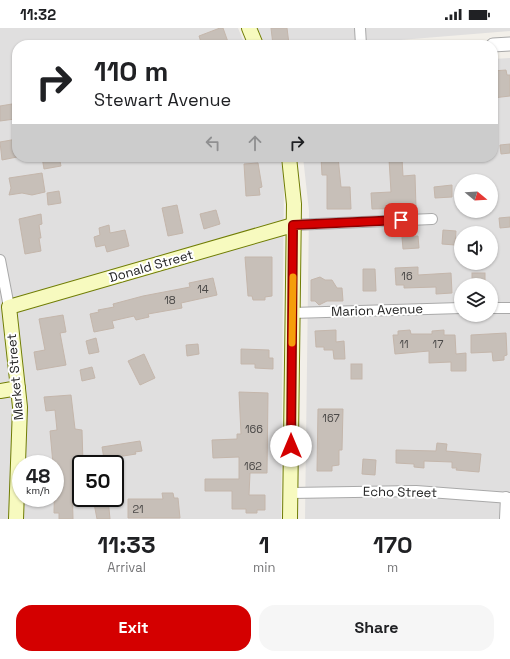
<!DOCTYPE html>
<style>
body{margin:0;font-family:"Space Grotesk",sans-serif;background:#f6f6f6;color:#202124;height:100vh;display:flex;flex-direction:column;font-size:15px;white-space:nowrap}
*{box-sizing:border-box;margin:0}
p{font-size:13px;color:#757577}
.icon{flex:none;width:22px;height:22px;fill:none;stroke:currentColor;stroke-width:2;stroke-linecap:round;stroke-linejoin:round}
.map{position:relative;height:491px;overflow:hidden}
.details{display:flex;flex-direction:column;background:#fff;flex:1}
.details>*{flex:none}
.top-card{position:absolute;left:12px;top:12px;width:486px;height:122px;border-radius:16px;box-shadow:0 1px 3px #0004;background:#fff;color:#202124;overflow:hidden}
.needle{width:26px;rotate:108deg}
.tools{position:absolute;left:454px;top:146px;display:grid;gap:8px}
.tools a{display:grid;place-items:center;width:44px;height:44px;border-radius:50%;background:#fff;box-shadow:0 1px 3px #0004;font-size:20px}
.speed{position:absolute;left:12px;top:427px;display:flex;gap:8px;font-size:20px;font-weight:700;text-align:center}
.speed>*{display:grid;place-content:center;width:52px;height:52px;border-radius:50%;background:#fff;box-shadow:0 1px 3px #0004;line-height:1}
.speed small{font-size:10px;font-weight:400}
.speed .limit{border:2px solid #111;border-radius:6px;background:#fff;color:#111}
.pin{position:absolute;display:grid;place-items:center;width:34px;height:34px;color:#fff;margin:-17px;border-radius:8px;box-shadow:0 2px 6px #0006}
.me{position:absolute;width:44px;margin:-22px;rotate:0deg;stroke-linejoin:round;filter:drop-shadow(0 0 3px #0008)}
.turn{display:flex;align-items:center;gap:14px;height:84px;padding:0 16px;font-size:18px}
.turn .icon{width:52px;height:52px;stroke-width:2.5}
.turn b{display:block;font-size:28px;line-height:34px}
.lanes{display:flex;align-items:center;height:38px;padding:0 16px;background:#0003;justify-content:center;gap:20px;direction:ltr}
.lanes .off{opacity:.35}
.eta{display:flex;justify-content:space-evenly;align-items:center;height:68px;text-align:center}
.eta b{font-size:24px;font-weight:700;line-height:28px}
.primary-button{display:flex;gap:8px;margin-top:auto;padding:8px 16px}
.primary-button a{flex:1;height:46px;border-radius:16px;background:#d40000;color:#fff;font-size:16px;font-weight:700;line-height:46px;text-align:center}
.primary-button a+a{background:#f6f6f6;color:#202124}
.status{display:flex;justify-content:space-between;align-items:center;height:28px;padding:0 20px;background:#fff;direction:ltr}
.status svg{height:11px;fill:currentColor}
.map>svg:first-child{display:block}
.residential{fill:#e0dfdf;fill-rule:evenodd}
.building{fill:#c7bfb8;stroke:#c4b6ab}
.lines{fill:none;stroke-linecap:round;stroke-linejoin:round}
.minor-casing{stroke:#a9a9a9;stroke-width:12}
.tertiary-casing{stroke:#a9a9a9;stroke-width:15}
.secondary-casing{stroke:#707d05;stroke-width:16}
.minor{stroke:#fff;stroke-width:10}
.tertiary{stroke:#fff;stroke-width:13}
.secondary{stroke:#f7fabf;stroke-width:14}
.route-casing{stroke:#8a0000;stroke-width:10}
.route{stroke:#d40000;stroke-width:7}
.slow{stroke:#f59e0b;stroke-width:7}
.labels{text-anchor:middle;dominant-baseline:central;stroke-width:4;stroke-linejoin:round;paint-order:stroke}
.number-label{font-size:11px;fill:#4b4948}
.street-label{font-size:13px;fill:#222;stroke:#fff}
</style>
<div class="status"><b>11:32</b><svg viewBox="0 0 49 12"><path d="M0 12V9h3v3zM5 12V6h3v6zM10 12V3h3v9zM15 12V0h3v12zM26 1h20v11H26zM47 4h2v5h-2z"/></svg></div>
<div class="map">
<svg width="510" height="491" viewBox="0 0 510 491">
<rect width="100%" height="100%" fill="#f2efe9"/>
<g class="residential">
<path d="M0,0H238L245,17H17V129H279L284,145L281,491H0ZM21,436H55V470H21ZM81,436H115V470H81Z"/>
<polygon points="258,0 510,0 510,3 339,17 264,17"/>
<path d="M510,30V491H305L309,183L303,129H493V31ZM461,153H491V183H461ZM461,205H491V235H461ZM461,257H491V287H461Z"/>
</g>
<g class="building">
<polygon points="220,0 223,0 228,14 219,17 202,17 199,8"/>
<polygon points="271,0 287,0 289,16 273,17"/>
<polygon points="506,42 507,47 510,47 510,68 493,70 493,43"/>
<polygon points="12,76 15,91 0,93 0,78"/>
<polygon points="17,111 17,129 2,132 0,114"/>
<polygon points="510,116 510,125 501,126 500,117"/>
<polygon points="42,129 59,129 61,138 44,141"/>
<polygon points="321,129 338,129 341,159 350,159 351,181 327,181 327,147 322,147"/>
<polygon points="402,130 403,148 415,147 416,180 372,181 371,165 391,164 389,131"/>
<polygon points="258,135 262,159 259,160 260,167 246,168 244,136"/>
<polygon points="42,145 45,164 32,167 22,165 9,167 11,160 9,150"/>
<polygon points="452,157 452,169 435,170 434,159"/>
<polygon points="59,163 61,175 48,177 47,165"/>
<polygon points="177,177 183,205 168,208 162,180"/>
<polygon points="216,182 220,196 204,201 200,186"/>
<polygon points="41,186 42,196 39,197 41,210 39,210 41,223 25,226 19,191"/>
<polygon points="510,189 510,199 500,200 499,190"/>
<polygon points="109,197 110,205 125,202 129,218 107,224 105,217 96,219 94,209 100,207 99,200"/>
<polygon points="443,202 456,203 455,217 442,216"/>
<polygon points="418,208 419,220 403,221 402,209"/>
<polygon points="245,229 272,229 272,268 265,269 265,272 253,272 252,268 248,268"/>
<polygon points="418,239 418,247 451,245 452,265 436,266 436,259 404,260 404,257 396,257 395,240"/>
<polygon points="363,241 375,241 376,263 363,263"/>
<rect x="472" y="245" width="13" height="12"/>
<polygon points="320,249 325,252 332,252 337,260 342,260 343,273 327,273 319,277 315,273 311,273 311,252"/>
<polygon points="213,250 217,267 181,275 182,280 148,286 149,289 136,292 134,288 112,293 114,300 94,304 90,286 99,284 98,282 114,279 113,276 143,268 190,259 189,255"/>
<polygon points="63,287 66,304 60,305 66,337 37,342 34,324 45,322 39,291"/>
<polygon points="336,302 336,314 344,313 345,331 334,331 333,322 324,322 324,319 316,319 315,303"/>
<polygon points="410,302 411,306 432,306 432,303 444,302 444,307 455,307 456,326 466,325 466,343 451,343 451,334 429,335 429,323 395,326 393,307 398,307 398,303"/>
<polygon points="506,305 507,327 504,328 504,332 493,333 492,324 471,325 471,307"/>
<polygon points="96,310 99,324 89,326 86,313"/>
<polygon points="198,316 199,326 187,328 186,317"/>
<polygon points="241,321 269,322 269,330 273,330 273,341 255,340 255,336 241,336"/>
<polygon points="144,326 155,350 140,357 128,333"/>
<rect x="351" y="336" width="11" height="15"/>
<polygon points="92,339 95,350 82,353 80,342"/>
<polygon points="239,364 268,365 267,445 250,445 249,467 265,467 265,482 257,482 257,485 246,485 246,481 232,481 232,463 205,463 205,451 239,451 239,429 213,430 212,412 237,411 237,406 241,406"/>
<polygon points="71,367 75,401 82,402 83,436 81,436 81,447 74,447 74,451 72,451 73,491 59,491 59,485 54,485 55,436 53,436 50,403 57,402 55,382 46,383 44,369"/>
<polygon points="318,381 343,381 342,422 339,422 339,437 332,438 332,443 317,443"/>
<polygon points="140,413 142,423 135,424 136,426 104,431 102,419"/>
<polygon points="437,415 447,416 446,423 481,426 479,444 456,442 457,440 452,440 452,434 424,433 424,440 414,439 414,436 396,435 396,422 436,423"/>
<polygon points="363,431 376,432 375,447 362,446"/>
<polygon points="162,465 173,465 174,470 178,470 180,490 128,490 128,471 163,471"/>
<polygon points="93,470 108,470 110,491 97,491"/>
</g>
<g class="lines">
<g class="minor-casing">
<g id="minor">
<polyline points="360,0 361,17"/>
<polyline points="293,197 432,191"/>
<polyline points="0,232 9,279"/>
<polyline points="491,280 510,280"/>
<polyline points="292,285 461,280"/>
<polyline points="291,465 416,463 510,470"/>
<polyline points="505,491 506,469"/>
</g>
</g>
<g class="tertiary-casing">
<polyline id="tertiary" points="493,17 510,16"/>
</g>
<g class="secondary-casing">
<g id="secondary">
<polyline points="249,0 256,17"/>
<polyline points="289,129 294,176 290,491"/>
<polyline points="0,363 18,360"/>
<polyline points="16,491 20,379 9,279 293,197"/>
</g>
</g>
<use href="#minor" class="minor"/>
<use href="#tertiary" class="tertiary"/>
<use href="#secondary" class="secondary"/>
</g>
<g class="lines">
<g class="route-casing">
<polyline id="route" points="291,418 293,197 401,192"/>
</g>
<use href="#route" class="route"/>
<polyline class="slow" points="292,315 293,249"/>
</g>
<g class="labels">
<g class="number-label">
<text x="407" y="248">16</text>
<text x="203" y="261">14</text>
<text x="170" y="272">18</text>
<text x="404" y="316">11</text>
<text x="438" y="316">17</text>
<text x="331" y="390">167</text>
<text x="254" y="401">166</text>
<text x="253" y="438">162</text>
<text x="138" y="481">21</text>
</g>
<g class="street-label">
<text transform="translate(151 238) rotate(-16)">Donald Street</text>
<text transform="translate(377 282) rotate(-2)">Marion Avenue</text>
<text transform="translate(15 349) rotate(-95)">Market Street</text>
<text transform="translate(400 464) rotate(1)">Echo Street</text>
</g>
</g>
</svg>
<div class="tools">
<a><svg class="needle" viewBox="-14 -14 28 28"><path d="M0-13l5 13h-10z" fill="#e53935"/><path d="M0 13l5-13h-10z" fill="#757577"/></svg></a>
<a><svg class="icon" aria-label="sound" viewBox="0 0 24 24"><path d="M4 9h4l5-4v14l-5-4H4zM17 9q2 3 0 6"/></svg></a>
<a><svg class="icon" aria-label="layers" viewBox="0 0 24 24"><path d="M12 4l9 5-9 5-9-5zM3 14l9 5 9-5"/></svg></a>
</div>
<div class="speed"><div>48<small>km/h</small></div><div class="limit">50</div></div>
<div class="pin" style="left:401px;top:192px;background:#d93025"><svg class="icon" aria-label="arrive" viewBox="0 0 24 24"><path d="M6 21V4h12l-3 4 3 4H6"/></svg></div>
<svg class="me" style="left:291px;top:418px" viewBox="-20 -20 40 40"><circle r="19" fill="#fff"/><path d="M0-13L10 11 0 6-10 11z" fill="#d40000"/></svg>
<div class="top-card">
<div class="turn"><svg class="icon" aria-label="right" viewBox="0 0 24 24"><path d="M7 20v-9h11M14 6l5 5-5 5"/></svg><div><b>110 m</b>Stewart Avenue</div></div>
<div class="lanes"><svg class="icon off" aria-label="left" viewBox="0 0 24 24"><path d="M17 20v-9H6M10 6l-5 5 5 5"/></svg><svg class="icon off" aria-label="ahead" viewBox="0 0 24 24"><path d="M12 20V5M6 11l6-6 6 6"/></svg><svg class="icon" aria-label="right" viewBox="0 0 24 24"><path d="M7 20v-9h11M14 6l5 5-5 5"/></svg></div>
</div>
</div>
<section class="details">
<div class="eta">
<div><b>11:33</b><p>Arrival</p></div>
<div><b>1</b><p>min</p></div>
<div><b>170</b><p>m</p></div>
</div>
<div class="primary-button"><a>Exit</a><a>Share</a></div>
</section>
